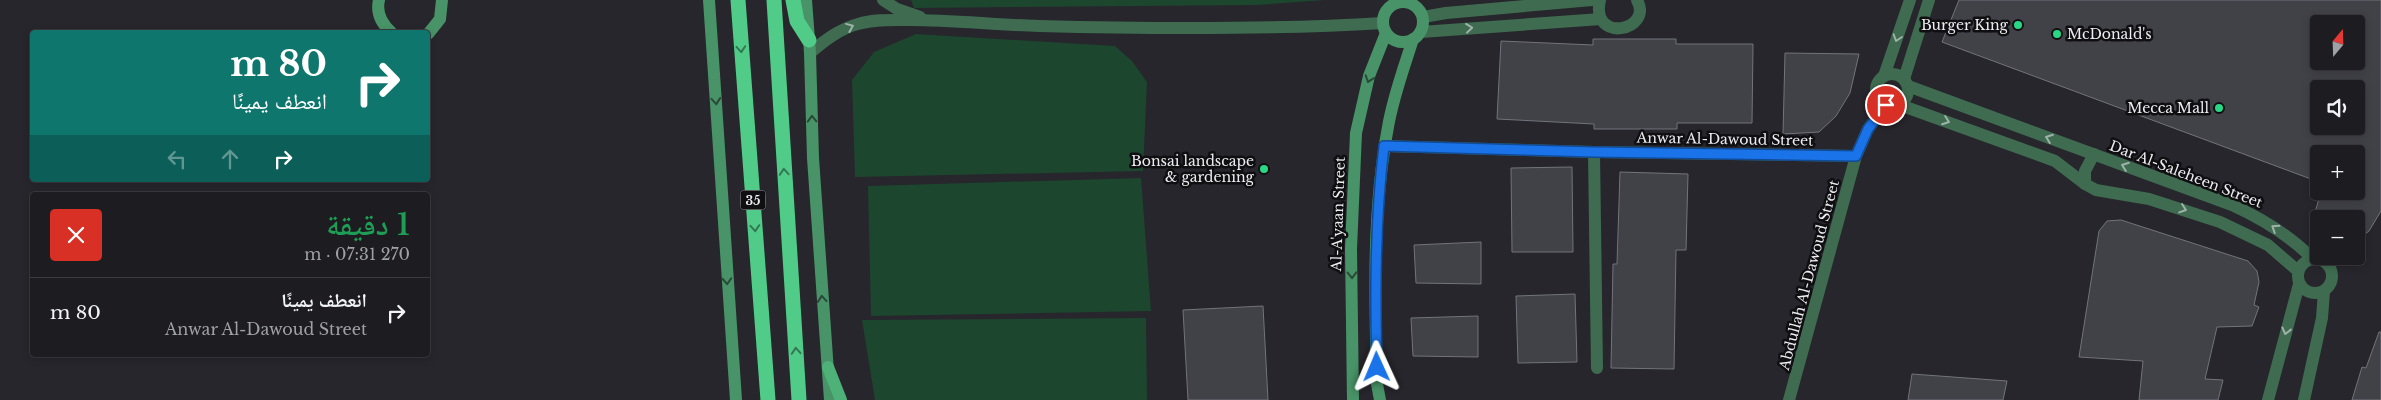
<!DOCTYPE html>
<html lang="ar">
<meta charset="utf-8">
<style>
body{margin:0;font-family:"Libre Baskerville","Noto Naskh Arabic",serif;background:#29292e;color:#f1f3f6;direction:rtl;height:100vh;display:flex;flex-direction:column;font-size:19px;white-space:nowrap}
*{box-sizing:border-box;margin:0}
p{font-size:16px;color:#a0a1a5}
.icon{flex:none;width:28px;height:28px;fill:none;stroke:currentColor;stroke-width:2;stroke-linecap:round;stroke-linejoin:round}
.map{position:relative;flex:1;overflow:hidden;direction:ltr}
.details{position:absolute;left:30px;top:192px;width:400px;height:165px;display:flex;flex-direction:column;background:#1c1c21;border-radius:5px;box-shadow:0 2px 8px #0003,0 0 0 1px #3a3a3f;direction:rtl}
.details>*{flex:none}
.top-card{position:absolute;left:30px;top:30px;width:400px;height:152px;border-radius:5px;box-shadow:0 2px 8px #0003,0 0 0 1px #3a3a3f;direction:rtl;background:#0f766e;color:#fff;overflow:hidden}
.needle{width:32px;rotate:19deg}
.fabs{position:absolute;left:2310px;top:15px;display:grid;gap:10px}
.fabs a{display:grid;place-items:center;width:55px;height:55px;border-radius:5px;background:#1c1c21;box-shadow:0 2px 8px #0003,0 0 0 1px #3a3a3f;font-size:25px}
.pin{position:absolute;display:grid;place-items:center;width:42px;height:42px;color:#fff;margin:-21px;border:2px solid #fff;border-radius:50%;box-shadow:0 1px 5px #0007}
.me{position:absolute;width:55px;margin:-28px;rotate:359deg;stroke-linejoin:round;filter:drop-shadow(0 0 4px #0008)}
.turn{display:flex;align-items:center;gap:18px;height:105px;padding:0 20px;font-size:22px}
.turn .icon{width:65px;height:65px;stroke-width:2.5}
.turn b{display:block;font-size:35px;line-height:42px}
.lanes{display:flex;align-items:center;height:48px;padding:0 20px;background:#0003;justify-content:center;gap:25px;direction:ltr}
.lanes .off{opacity:.35}
.round{display:grid;place-items:center;flex:none;width:52px;height:52px;border-radius:5px;background:#29292e}
.overview{display:flex;align-items:center;justify-content:space-between;height:85px;padding:0 20px}
h1{font-size:30px;font-weight:600;line-height:38px;color:#1e9e55}
ul{padding:0;list-style:none}
li{display:flex;align-items:center;gap:15px;height:70px;padding:0 20px;border-top:1px solid #3a3a3f}
li div{flex:1}
li b{display:block;font-size:19px}
li em{font-style:normal}
.map>svg:first-child{display:block}
.green{fill:#1d462e}
.building{fill:#414148;stroke:#73737b;fill-rule:evenodd}
.lines{fill:none;stroke-linecap:round;stroke-linejoin:round}
.street{stroke:#3f6c50;stroke-width:12}
.secondary{stroke:#489367;stroke-width:12}
.primary{stroke:#4db178;stroke-width:12}
.highway{stroke:#50cc88;stroke-width:15}
.oneway{stroke:#9eb2a9}
.oneway2{stroke:#337753}
.oneway3{stroke:#294a38}
.route-casing{stroke:#114b97;stroke-width:12}
.route{stroke:#1a73e8;stroke-width:9}
.poi-dot{fill:#28d885;stroke:#0f0f12;stroke-width:2}
.labels{text-anchor:middle;dominant-baseline:central;stroke-width:5;stroke-linejoin:round;paint-order:stroke}
.shield{fill:#0f0f12;stroke:#aaaaae;stroke-width:1}
.shield-label{font-size:12px;font-weight:bold;fill:#ececf1}
.poi-label{font-size:14px;fill:#ececf1;stroke:#0f0f12;text-anchor:end}
.street-label{font-size:14px;fill:#ececf1;stroke:#0f0f12}
</style>
<div class="map">
<svg width="2381" height="400" viewBox="0 0 2381 400">
<rect width="100%" height="100%" fill="#26262c"/>
<g class="green">
<polygon points="911,0 1325,0 1258,5 914,8"/>
<polygon points="916,34 1115,46 1132,61 1147,82 1143,171 855,177 852,80 874,52"/>
<polygon points="1141,178 1151,311 871,316 868,186"/>
<polygon points="1146,318 1147,400 875,400 862,320"/>
</g>
<g class="building">
<path d="M1959,0H2381V211L2369,231L2356,241V219H2320L2316,209L2321,191H2356V154H2319V182L1942,42ZM2319,24H2356V61H2319ZM2319,89H2356V126H2319Z"/>
<polygon points="1593,39 1676,39 1676,44 1753,44 1752,123 1677,123 1677,129 1594,129 1594,124 1497,119 1501,41 1593,45"/>
<polygon points="1785,53 1859,54 1850,93 1836,116 1819,132 1783,134"/>
<polygon points="1572,167 1573,252 1512,252 1511,168"/>
<polygon points="1620,172 1688,174 1686,250 1676,250 1674,369 1611,368 1613,264 1617,264"/>
<polygon points="2121,220 2248,261 2257,271 2259,282 2254,305 2259,307 2252,326 2217,327 2205,379 2223,380 2218,400 2139,400 2143,361 2079,357 2099,231 2107,221"/>
<polygon points="1481,242 1481,284 1416,283 1414,245"/>
<polygon points="1575,294 1577,362 1518,363 1516,296"/>
<polygon points="1263,306 1268,400 1188,400 1183,310"/>
<polygon points="1478,316 1478,357 1413,356 1411,318"/>
<polygon points="2379,332 2381,332 2381,400 2352,400 2362,367 2366,368"/>
<polygon points="1912,374 2007,381 2003,400 1908,400"/>
</g>
<g class="lines">
<g class="street">
<polyline points="883,0 897,9 920,17"/>
<path d="M1600,0C1590,44 1654,31 1637,0"/>
<polyline points="1423,17 1446,13 1592,0"/>
<polyline points="1421,32 1601,19"/>
<path d="M810,53C824,41 839,29 858,24C874,19 893,20 910,20C953,20 996,25 1039,26C1153,29 1268,30 1383,23"/>
<circle cx="1892" cy="90" r="16"/>
<polyline points="1884,76 1910,0"/>
<polyline points="1904,79 1929,0"/>
<path d="M1908,86L2232,205C2263,219 2289,235 2313,259"/>
<polyline points="1900,105 2055,161 2085,184 2096,190 2149,199 2220,222 2268,245 2298,271"/>
<polyline points="1384,146 1594,152 1856,156"/>
<polyline points="1594,152 1597,368"/>
<polyline points="2085,184 2085,171 2094,154"/>
<circle cx="2315" cy="276" r="17"/>
<polyline points="1789,400 1856,156 1868,129 1886,105"/>
<polyline points="2268,400 2299,284"/>
<polyline points="2304,400 2322,318 2324,291"/>
</g>
<g class="secondary">
<path d="M379,0C376,13 382,24 391,32"/>
<polyline points="709,0 736,400"/>
<polyline points="806,0 810,53 813,158 830,400"/>
<circle cx="1403" cy="22" r="20"/>
<polyline points="428,34 440,19 442,0"/>
<polyline points="1353,400 1351,249 1356,133 1369,76 1386,33"/>
<path d="M1380,400L1377,384C1375,298 1372,212 1388,127C1393,97 1404,68 1413,39"/>
</g>
<polyline class="primary" points="828,367 841,400"/>
<g class="highway">
<polyline points="738,0 768,400"/>
<polyline points="774,0 799,400"/>
<polyline points="793,0 797,21 809,40"/>
</g>
</g>
<defs><path id="oneway-chevron" d="M-2-3.5L2.5 0L-2 3.5" fill="none" stroke-width="1.6" stroke-linecap="round" stroke-linejoin="round" transform="scale(1.25)"/></defs>
<g class="oneway">
<use href="#oneway-chevron" transform="translate(850 27) rotate(-22)"/>
<use href="#oneway-chevron" transform="translate(1469 28) rotate(-6)"/>
<use href="#oneway-chevron" transform="translate(1897 38) rotate(108)"/>
<use href="#oneway-chevron" transform="translate(1946 121) rotate(20)"/>
<use href="#oneway-chevron" transform="translate(2049 138) rotate(-160)"/>
<use href="#oneway-chevron" transform="translate(2125 166) rotate(-160)"/>
<use href="#oneway-chevron" transform="translate(2183 209) rotate(19)"/>
<use href="#oneway-chevron" transform="translate(2275 228) rotate(-147)"/>
<use href="#oneway-chevron" transform="translate(2286 331) rotate(104)"/>
</g>
<g class="oneway2">
<use href="#oneway-chevron" transform="translate(741 49) rotate(86)"/>
<use href="#oneway-chevron" transform="translate(784 172) rotate(-94)"/>
<use href="#oneway-chevron" transform="translate(755 228) rotate(86)"/>
<use href="#oneway-chevron" transform="translate(796 351) rotate(-94)"/>
</g>
<g class="oneway3">
<use href="#oneway-chevron" transform="translate(1369 79) rotate(109)"/>
<use href="#oneway-chevron" transform="translate(716 101) rotate(85)"/>
<use href="#oneway-chevron" transform="translate(812 119) rotate(-92)"/>
<use href="#oneway-chevron" transform="translate(1352 275) rotate(89)"/>
<use href="#oneway-chevron" transform="translate(727 281) rotate(87)"/>
<use href="#oneway-chevron" transform="translate(822 299) rotate(-95)"/>
</g>
<g class="lines">
<g class="route-casing">
<path id="route" d="M1377,367C1375,293 1375,220 1384,146L1594,152L1856,156L1868,129L1886,105"/>
</g>
<use href="#route" class="route"/>
</g>
<g class="poi-dot">
<circle cx="2018" cy="25" r="5"/>
<circle cx="2057" cy="34" r="5"/>
<circle cx="2219" cy="108" r="5"/>
<circle cx="1264" cy="169" r="5"/>
</g>
<g class="labels">
<rect class="shield" x="740.5" y="190.5" width="25" height="19" rx="4"/>
<g class="shield-label">
<text x="753" y="200">35</text>
</g>
<g class="poi-label">
<text x="2008" y="25">Burger King</text>
<text x="2067" y="34" text-anchor="start">McDonald's</text>
<text x="2209" y="108">Mecca Mall</text>
<text x="1254" y="161">Bonsai landscape<tspan x="1254" dy="16">&amp; gardening</tspan></text>
</g>
<g class="street-label">
<text transform="translate(1725 139) rotate(1)">Anwar Al-Dawoud Street</text>
<text transform="translate(2186 174) rotate(21)">Dar Al-Saleheen Street</text>
<text transform="translate(1338 214) rotate(-88)">Al-A'yaan Street</text>
<text transform="translate(1809 275) rotate(-75)">Abdullah Al-Dawoud Street</text>
</g>
</g>
</svg>
<div class="fabs">
<a><svg class="needle" viewBox="-14 -14 28 28"><path d="M0-13l5 13h-10z" fill="#e53935"/><path d="M0 13l5-13h-10z" fill="#a0a1a5"/></svg></a>
<a><svg class="icon" aria-label="sound" viewBox="0 0 24 24"><path d="M4 9h4l5-4v14l-5-4H4zM17 9q2 3 0 6"/></svg></a>
<a>+</a>
<a>−</a>
</div>
<div class="pin" style="left:1886px;top:105px;background:#d93025"><svg class="icon" aria-label="arrive" viewBox="0 0 24 24"><path d="M6 21V4h12l-3 4 3 4H6"/></svg></div>
<svg class="me" style="left:1377px;top:367px" viewBox="-20 -20 40 40"><path d="M0-17L14 15 0 8-14 15z" fill="#1a73e8" stroke="#fff" stroke-width="4"/></svg>
<div class="top-card">
<div class="turn"><svg class="icon" aria-label="right" viewBox="0 0 24 24"><path d="M7 20v-9h11M14 6l5 5-5 5"/></svg><div><b>80 m</b>انعطف يمينًا</div></div>
<div class="lanes"><svg class="icon off" aria-label="left" viewBox="0 0 24 24"><path d="M17 20v-9H6M10 6l-5 5 5 5"/></svg><svg class="icon off" aria-label="ahead" viewBox="0 0 24 24"><path d="M12 20V5M6 11l6-6 6 6"/></svg><svg class="icon" aria-label="right" viewBox="0 0 24 24"><path d="M7 20v-9h11M14 6l5 5-5 5"/></svg></div>
</div>
<section class="details">
<div class="overview"><div><h1>1 دقيقة</h1><p>270 m · 07:31</p></div><a class="round" style="background:#d93025;color:#fff"><svg class="icon" aria-label="close" viewBox="0 0 24 24"><path d="M6 6l12 12M18 6L6 18"/></svg></a></div>
<ul>
<li><svg class="icon" aria-label="right" viewBox="0 0 24 24"><path d="M7 20v-9h11M14 6l5 5-5 5"/></svg><div><b>انعطف يمينًا</b><p>Anwar Al-Dawoud Street</p></div><em>80 m</em></li>
</ul>
</section>
</div>
